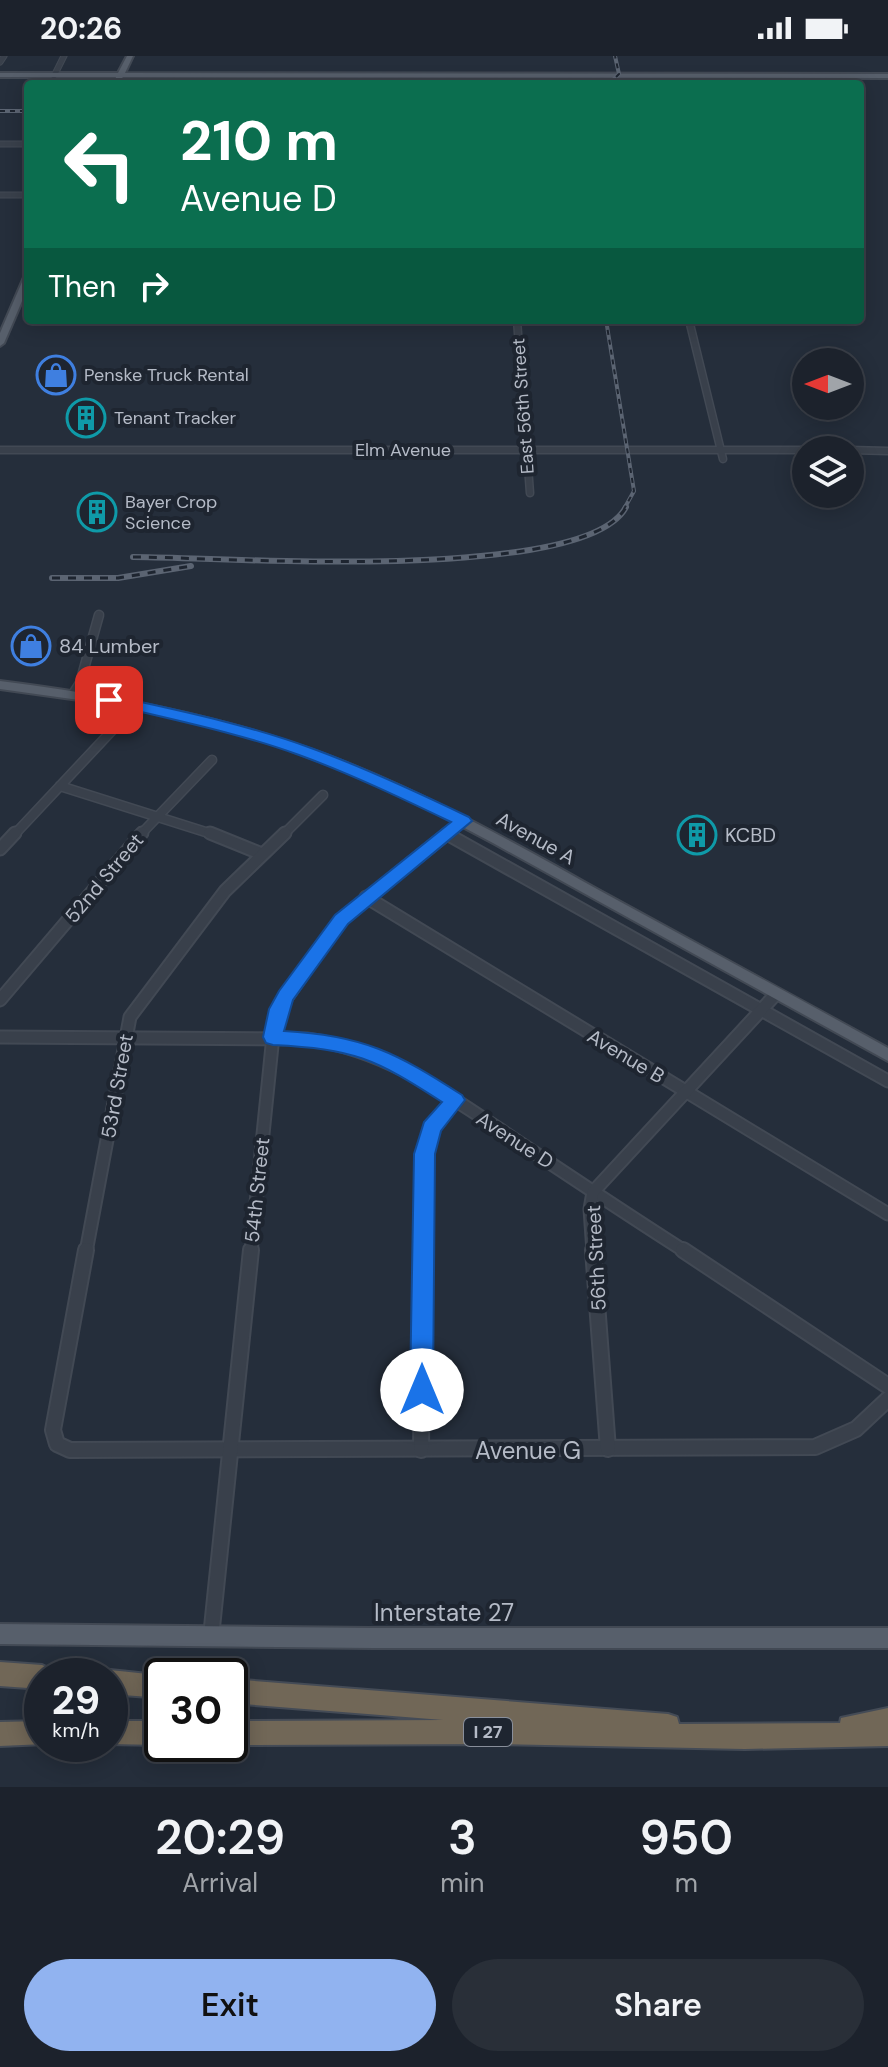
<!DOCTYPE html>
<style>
body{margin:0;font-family:"DM Sans",sans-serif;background:#292f38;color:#f1f3f6;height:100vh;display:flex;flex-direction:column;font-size:30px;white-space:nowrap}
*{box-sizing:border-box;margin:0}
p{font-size:26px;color:#a0a4a9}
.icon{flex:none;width:44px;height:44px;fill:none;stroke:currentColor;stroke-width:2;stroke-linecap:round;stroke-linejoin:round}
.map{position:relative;height:1731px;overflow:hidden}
.details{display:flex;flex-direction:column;background:#1c222c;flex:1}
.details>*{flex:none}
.guide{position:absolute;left:24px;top:24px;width:840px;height:244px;border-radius:8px;box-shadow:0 4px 20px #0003,0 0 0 2px #3a3f48;background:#0b6e4f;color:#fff;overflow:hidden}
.needle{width:52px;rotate:270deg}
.tools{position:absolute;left:792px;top:292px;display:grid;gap:16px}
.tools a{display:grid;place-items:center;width:72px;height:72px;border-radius:50%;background:#1c222c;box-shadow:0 4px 20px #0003,0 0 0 2px #3a3f48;font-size:40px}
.speed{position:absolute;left:24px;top:1602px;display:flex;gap:16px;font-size:40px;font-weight:700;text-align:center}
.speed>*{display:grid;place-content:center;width:104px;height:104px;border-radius:50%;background:#1c222c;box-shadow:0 4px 20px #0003,0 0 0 2px #3a3f48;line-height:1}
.speed small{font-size:20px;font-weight:400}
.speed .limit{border:4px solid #111;border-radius:12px;background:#fff;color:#111}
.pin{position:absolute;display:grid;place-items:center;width:68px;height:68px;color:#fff;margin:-34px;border-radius:16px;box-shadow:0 4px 12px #0006}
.me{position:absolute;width:88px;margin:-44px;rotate:0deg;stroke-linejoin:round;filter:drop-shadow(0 0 6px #0008)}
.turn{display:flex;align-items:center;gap:28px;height:168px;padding:0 24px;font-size:36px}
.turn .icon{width:104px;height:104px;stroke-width:2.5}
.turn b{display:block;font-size:56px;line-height:68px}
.then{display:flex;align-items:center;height:76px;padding:0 24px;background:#0003;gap:16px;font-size:30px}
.eta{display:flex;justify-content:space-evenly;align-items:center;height:136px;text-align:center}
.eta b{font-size:48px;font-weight:600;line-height:56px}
.button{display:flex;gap:16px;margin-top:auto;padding:16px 24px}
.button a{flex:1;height:92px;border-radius:48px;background:#91b3f0;color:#111;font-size:32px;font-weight:600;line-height:92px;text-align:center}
.button a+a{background:#292f38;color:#f1f3f6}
.status{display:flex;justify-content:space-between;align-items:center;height:56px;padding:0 40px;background:#1c222c;direction:ltr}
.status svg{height:22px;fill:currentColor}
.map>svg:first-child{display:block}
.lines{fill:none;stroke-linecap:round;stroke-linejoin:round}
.minor-far4-casing{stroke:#424954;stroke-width:7}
.minor-far3-casing{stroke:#424954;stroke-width:9}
.minor-far2-casing{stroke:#424954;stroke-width:11}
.minor-far1-casing{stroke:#424954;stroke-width:15}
.minor-casing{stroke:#424954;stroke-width:18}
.major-casing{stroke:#424954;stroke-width:4}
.highway-casing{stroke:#444b56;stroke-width:4}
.minor-far4{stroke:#39404b;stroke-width:5}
.minor-far3{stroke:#39404b;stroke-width:6}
.minor-far2{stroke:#39404b;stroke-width:8}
.minor-far1{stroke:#39404b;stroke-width:11}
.minor{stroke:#39404b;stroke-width:14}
.major{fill:#575f6b;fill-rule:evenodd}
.highway{fill:#716757;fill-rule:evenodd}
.rail-far1-casing{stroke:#5b6472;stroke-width:4}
.rail-casing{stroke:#5b6472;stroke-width:6}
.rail-far1{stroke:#1e2530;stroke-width:2;stroke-dasharray:5;stroke-linecap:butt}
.rail{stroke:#1e2530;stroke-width:3;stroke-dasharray:8;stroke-linecap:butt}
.route{fill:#1a73e8;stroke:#114b97;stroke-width:2}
.labels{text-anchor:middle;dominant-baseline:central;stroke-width:8;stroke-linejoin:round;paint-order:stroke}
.far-poi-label{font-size:18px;fill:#b5bbc7;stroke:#1e2530;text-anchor:start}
.far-street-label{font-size:18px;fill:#b5bbc7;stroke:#1e2530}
.shield{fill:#1e2530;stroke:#888e9a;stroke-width:2}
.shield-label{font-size:18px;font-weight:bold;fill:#b5bbc7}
.poi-label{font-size:20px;fill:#b5bbc7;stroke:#1e2530;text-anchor:start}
.street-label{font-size:20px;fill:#b5bbc7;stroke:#1e2530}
.near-street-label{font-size:24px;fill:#b5bbc7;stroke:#1e2530}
</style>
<div class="status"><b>20:26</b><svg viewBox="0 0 49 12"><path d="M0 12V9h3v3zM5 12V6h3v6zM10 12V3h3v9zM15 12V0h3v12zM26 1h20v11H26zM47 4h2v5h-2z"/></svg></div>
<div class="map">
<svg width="888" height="1731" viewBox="0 0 888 1731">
<rect width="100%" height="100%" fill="#252e3b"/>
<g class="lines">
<g class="minor-far4-casing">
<g id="minor-far4">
<polyline points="0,6 4,0"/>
<polyline points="54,20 64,0"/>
<polyline points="0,88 28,88"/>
<polyline points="0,139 28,139"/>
</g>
</g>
<g class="minor-far3-casing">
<g id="minor-far3">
<polyline points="517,264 530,437"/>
<polyline points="689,264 723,403"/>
<polyline points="0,394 806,394"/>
<polyline points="850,394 888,395"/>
</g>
</g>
<g class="minor-far2-casing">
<g id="minor-far2">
<polyline points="73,638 80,627 99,559"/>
<polyline points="60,730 215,779"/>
<polyline points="14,779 136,649"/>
<polyline points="140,779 212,704"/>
<polyline points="283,779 323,739"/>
<polyline points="446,779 463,765"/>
</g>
</g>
<g class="minor-far1-casing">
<g id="minor-far1">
<polyline points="210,777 262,798"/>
<polyline points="447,778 888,1025"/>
<polyline points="0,793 15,777"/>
<polyline points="366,841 888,1158"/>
<polyline points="0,944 142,777"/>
<path d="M0,981L307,983C390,994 455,1044 523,1089C577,1125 631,1161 686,1196"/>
<polyline points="86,1196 130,961 225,835 285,777"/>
<polyline points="251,1196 274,970 279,953 341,863 448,777"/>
<polyline points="423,1196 424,1098 431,1072 455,1044"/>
<polyline points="593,1196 590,1153 593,1136 776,938"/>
</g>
</g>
<g class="minor-casing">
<g id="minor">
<polyline points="86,1194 53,1374 57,1388 70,1394 815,1391 856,1373 888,1343"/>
<polyline points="593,1194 608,1393"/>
<polyline points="683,1194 888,1330"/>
<polyline points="421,1394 423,1194"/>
<polyline points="211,1581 251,1194"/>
</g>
</g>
<g class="major-casing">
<g id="major">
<polygon points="127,0 133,0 125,17 888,18 888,22 123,21 118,26 115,24 116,21 0,21 0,17 118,17"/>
<polygon points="25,219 28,219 28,231 4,287 0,290 0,277"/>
<path d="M0,625C110,639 220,659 324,698C423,735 514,787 606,838C700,889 794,940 888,992V1005L493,787L423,750L351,717L276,689L200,667L122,650L0,633Z"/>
<polygon points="0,1568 371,1572 888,1572 888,1592 371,1592 0,1588"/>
</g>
</g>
<g class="highway-casing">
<g id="highway">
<polygon points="0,1606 42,1609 50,1613 53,1620 42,1620 42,1633 0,1630"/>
<polygon points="110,1614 167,1620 162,1620 162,1642 110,1638 110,1620 101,1620"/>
<polygon points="230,1623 668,1658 677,1661 679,1668 840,1667 841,1662 888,1652 888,1690 745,1693 496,1688 230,1689 227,1688 230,1688 230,1665 443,1664 230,1647"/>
<polygon points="42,1665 42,1688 45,1688 0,1690 0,1666"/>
<polygon points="110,1665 162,1665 162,1688 165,1688 162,1689 107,1688 110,1688"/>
</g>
</g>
<use href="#minor-far4" class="minor-far4"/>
<use href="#minor-far3" class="minor-far3"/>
<use href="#minor-far2" class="minor-far2"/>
<use href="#minor-far1" class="minor-far1"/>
<use href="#minor" class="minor"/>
<use href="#major" class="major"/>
<use href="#highway" class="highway"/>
<g class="rail-far1-casing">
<g id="rail-far1">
<polyline points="609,28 619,18 615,0"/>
<polyline points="0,55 28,55"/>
<polyline points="606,264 634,435 624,453"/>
</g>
</g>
<g class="rail-casing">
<g id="rail">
<path d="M133,501C220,501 585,528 626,451"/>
<polyline points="52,522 118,522 191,510"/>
</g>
</g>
<use href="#rail-far1" class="rail-far1"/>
<use href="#rail" class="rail"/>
</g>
<path class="route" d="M109,639C177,654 246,668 311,692C366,712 417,736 469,761L472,765L348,868L293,944L284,975C363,979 397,997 462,1039L465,1044L441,1075L435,1098L433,1334L430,1342L422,1345L413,1342L410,1334L414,1098L424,1066L442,1046C374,1002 354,993 273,989L266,987L263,981L269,953L279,935L335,859L451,766C401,742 351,718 299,699C236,676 169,663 104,647L102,644Z"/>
<defs>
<g id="shop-ring" transform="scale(2)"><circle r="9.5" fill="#1e2530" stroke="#3f7fe0" stroke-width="1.5"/><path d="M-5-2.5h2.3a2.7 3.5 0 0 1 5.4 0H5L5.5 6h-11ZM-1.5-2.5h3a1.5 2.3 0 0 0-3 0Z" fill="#3f7fe0"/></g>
<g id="building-ring" transform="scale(2)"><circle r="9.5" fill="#1e2530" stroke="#0f9aa8" stroke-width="1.5"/><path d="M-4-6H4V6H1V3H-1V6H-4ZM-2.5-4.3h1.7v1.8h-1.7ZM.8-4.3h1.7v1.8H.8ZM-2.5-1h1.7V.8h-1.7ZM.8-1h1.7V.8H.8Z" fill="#0f9aa8"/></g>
</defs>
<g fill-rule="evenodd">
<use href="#shop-ring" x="56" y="319"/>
<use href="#building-ring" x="86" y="362"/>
<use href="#building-ring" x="97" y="456"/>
<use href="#shop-ring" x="31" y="590"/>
<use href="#building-ring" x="697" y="779"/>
</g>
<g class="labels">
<g class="far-poi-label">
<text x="84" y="319">Penske Truck Rental</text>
<text x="114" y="362">Tenant Tracker</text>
<text x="125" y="446">Bayer Crop<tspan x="125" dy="21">Science</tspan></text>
</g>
<g class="far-street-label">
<text transform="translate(523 350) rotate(-94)">East 56th Street</text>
<text x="403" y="394">Elm Avenue</text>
</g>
<rect class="shield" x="464" y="1662" width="48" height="28" rx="6"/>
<g class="shield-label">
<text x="488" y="1676">I 27</text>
</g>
<g class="poi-label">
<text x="59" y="590">84 Lumber</text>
<text x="725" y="779">KCBD</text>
</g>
<g class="street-label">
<text transform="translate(536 782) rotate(29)">Avenue A</text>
<text transform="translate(104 822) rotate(-50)">52nd Street</text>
<text transform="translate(626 1000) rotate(31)">Avenue B</text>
<text transform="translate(117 1030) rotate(-80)">53rd Street</text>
<text transform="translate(515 1084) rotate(33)">Avenue D</text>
<text transform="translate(257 1134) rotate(-84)">54th Street</text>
<text transform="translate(596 1202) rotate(-93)">56th Street</text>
</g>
<g class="near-street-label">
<text x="528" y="1394">Avenue G</text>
<text x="444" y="1556">Interstate 27</text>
</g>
</g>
</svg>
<div class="tools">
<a><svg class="needle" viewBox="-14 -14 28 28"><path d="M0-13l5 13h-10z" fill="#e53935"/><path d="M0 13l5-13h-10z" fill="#a0a4a9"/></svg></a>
<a><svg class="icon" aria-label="layers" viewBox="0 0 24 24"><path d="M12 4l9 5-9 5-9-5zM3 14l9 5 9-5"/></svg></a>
</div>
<div class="speed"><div>29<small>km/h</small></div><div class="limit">30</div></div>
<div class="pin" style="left:109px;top:644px;background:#d93025"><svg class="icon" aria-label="arrive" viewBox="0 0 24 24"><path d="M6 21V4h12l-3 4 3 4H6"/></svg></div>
<svg class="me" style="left:422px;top:1334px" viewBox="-20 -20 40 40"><circle r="19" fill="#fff"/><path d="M0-13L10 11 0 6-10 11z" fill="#1a73e8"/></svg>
<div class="guide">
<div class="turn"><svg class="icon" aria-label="left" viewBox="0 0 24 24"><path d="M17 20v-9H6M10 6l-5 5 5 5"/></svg><div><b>210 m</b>Avenue D</div></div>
<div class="then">Then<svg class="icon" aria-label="right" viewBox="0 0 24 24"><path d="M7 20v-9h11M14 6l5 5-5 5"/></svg></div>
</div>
</div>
<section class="details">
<div class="eta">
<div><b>20:29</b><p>Arrival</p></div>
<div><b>3</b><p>min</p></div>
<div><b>950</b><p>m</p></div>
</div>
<div class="button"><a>Exit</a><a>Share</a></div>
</section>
